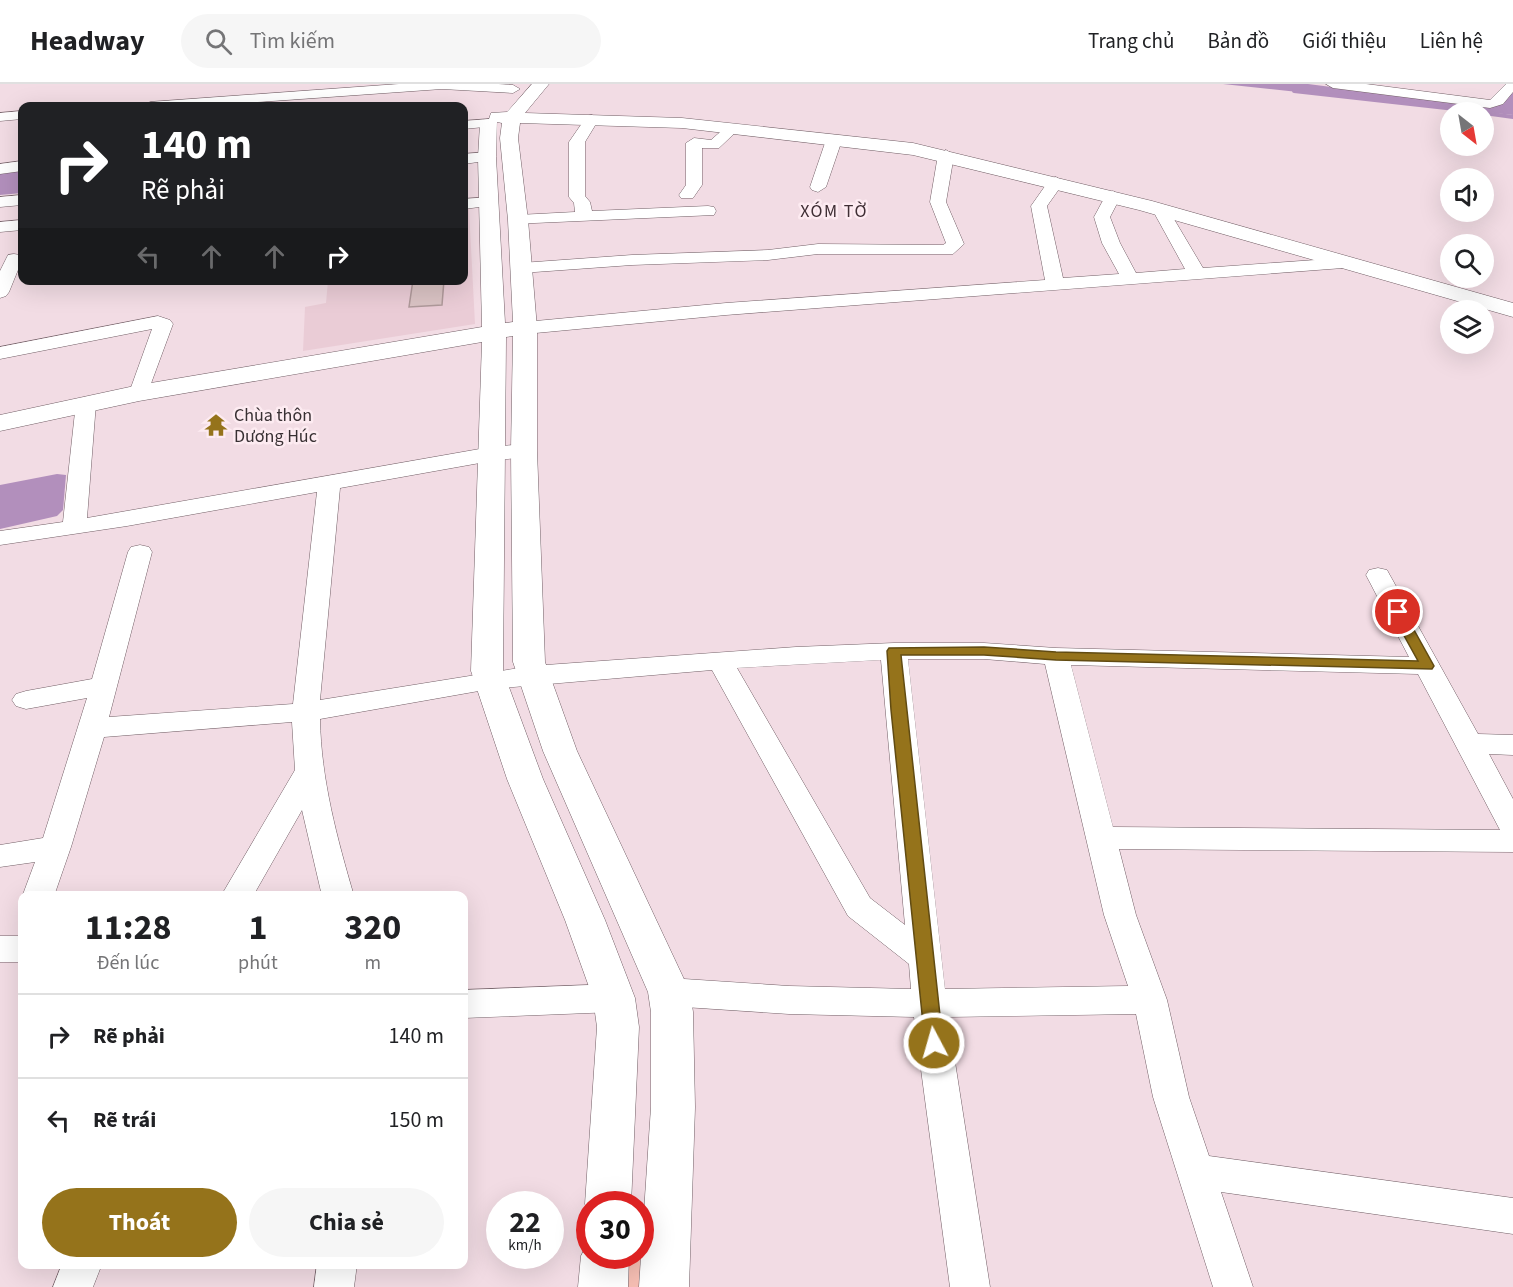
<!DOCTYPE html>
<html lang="vi">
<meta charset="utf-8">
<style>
body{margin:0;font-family:"Source Sans 3",sans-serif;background:#f6f6f6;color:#202124;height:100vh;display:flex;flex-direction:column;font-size:22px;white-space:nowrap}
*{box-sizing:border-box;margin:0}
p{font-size:20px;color:#757577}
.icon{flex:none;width:33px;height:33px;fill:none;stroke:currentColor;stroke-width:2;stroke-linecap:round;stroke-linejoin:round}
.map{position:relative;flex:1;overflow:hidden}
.sheet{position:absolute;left:18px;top:807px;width:450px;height:378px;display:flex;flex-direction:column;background:#fff;border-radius:12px;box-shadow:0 6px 24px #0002}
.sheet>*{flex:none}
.hud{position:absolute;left:18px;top:18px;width:450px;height:183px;border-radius:12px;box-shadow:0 6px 24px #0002;background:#202124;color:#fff;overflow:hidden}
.needle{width:39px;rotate:149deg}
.fabs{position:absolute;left:1440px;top:18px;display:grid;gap:12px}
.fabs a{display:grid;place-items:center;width:54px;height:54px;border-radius:50%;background:#fff;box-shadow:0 6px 24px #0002;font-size:30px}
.speed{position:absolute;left:486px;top:1107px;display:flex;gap:12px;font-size:30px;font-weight:700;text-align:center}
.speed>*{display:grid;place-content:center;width:78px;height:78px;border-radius:50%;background:#fff;box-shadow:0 6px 24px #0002;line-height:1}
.speed small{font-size:15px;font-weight:400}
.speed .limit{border:9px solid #d22;background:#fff;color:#111}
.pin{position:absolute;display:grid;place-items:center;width:51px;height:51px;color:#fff;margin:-26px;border:3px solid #fff;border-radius:50%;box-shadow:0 2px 6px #0007}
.me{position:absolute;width:66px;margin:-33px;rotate:354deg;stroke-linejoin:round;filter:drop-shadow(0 0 4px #0008)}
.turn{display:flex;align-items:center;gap:21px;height:126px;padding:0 24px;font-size:27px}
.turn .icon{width:78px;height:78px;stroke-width:2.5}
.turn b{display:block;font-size:42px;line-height:51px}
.lanes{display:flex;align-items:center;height:57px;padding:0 24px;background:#0003;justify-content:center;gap:30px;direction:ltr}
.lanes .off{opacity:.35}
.eta{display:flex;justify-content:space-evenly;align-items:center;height:102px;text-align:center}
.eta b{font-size:36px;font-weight:700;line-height:42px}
.button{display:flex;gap:12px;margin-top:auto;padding:12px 24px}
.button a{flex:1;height:69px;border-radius:36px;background:#95731b;color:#fff;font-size:24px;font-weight:700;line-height:69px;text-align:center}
.button a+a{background:#f6f6f6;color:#202124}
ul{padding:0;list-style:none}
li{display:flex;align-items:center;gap:18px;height:84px;padding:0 24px;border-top:2px solid #e0e0e0}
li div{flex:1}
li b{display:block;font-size:22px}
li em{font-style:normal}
header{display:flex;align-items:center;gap:36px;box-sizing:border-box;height:84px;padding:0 30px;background:#fff;border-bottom:2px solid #e0e0e0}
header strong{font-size:28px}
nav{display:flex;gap:33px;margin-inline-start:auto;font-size:21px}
.search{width:420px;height:54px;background:#f6f6f6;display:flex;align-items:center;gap:15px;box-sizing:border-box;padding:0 21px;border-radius:33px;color:#757577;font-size:22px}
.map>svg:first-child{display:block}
.built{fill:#eaccd6}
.green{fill:#f6beb3}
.water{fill:#b28fbc}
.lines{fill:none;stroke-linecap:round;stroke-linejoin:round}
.stream{stroke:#b28fbc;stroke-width:4}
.building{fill:#dac3c4;stroke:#af999a;stroke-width:1.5}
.street-casing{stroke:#725f66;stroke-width:1}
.secondary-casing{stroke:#725f66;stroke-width:1}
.street{fill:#fff;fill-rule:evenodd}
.secondary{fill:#fff;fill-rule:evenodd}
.route{fill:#95731b;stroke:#614b12;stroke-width:1.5}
.labels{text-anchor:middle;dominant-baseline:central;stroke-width:5;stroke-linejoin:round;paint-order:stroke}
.far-neighbourhood-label{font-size:18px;letter-spacing:1.5px;fill:#3f2e34;stroke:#fdebf1}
.far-poi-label{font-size:18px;fill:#383033;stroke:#fdebf1;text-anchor:start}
</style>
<header>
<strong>Headway</strong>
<div class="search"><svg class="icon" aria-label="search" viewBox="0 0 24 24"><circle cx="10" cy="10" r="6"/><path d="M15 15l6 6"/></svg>Tìm kiếm</div>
<nav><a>Trang chủ</a><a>Bản đồ</a><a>Giới thiệu</a><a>Liên hệ</a></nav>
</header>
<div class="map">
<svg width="1513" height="1203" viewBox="0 0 1513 1203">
<rect width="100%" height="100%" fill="#f2dce4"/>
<polygon class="built" points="464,125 469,125 475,240 303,267 305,223 326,219 328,197 464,196"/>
<polygon class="green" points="640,1121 642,1203 620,1203 621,1172 640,1172"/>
<g class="water">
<polygon points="1223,0 1308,0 1479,22 1513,9 1513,31"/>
<polygon points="22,84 22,109 0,111 0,88"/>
<polygon points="57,390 66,391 63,426 57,432 0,445 0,401"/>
</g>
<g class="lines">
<g class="stream">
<polyline points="1294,7 1482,28"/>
<polyline points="1484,29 1513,33"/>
</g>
</g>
<polygon class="building" points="413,196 444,196 442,221 409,223"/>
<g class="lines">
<g class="street-casing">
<g id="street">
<polygon points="399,0 498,0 513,1 520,5 513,9 442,5 203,22 143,22 150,18"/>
<polygon points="1326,0 1366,0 1490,16 1506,0 1513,0 1513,8 1503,20 1490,24 1333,4"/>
<polygon points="22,27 22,35 0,37 0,29"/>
<polygon points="592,31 599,35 585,58 585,112 590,118 592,127 708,122 714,123 716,127 714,131 512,140 510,136 512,132 518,131 575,128 574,119 569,113 569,58 587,32"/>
<polygon points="489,35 496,39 494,42 464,45 464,37"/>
<polygon points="732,41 739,45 719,64 702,64 702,101 693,114 681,114 679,111 686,101 686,59 694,54 711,56 727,42"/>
<polygon points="834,51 842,56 826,103 818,108 812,106 810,103 826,56"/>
<polygon points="946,66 954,71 946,118 964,160 953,170 818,170 768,176 632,181 521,189 515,188 512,184 515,180 521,179 632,171 768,166 818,160 943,161 946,159 930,118 938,71"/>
<polygon points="487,68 492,70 495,73 492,76 464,80 464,70"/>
<polygon points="22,77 22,87 0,90 0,80"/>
<polygon points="1056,93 1064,98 1047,122 1063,194 1119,190 1102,159 1094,133 1107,109 1113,107 1121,112 1110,133 1120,159 1136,189 1185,185 1152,125 1160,120 1168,125 1203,184 1343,174 1349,175 1352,179 1349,183 1343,184 726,231 525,250 518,248 515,244 518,240 525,238 726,219 1045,196 1031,122 1050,95"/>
<polygon points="22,111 22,121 0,123 0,113"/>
<polygon points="489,113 495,115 497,118 495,121 464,125 464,115"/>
<polygon points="22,136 22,146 0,148 0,138"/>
<polygon points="14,170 20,171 22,176 9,208 6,212 0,214 0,187 8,171"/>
<polygon points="158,232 170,236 173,240 146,313 139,315 132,313 129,309 152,245 0,275 0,263"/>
<path d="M86,313L93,315L96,319L87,434L491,363L524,360L532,362L535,367L532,372L491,377L340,404L320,616L532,582L796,563L894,559H984L1056,564L1409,573L1366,491L1369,486L1378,484L1387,486L1478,650L1513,651V671L1489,670L1513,715V768L1119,765L1136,831L1167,916L1189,1013L1209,1072L1513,1114V1150L1221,1108L1253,1203H1213L1153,1013L1136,930L948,933L990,1203H950L914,933L789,930L669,922L657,918L652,908L657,898L669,894L789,902L911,905L909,880L848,832L712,586L490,605L320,635C321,695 337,754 354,812H322L302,726L253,812H221L295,686L292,638L104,653L71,763L54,812L22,813L35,778L0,783V761L43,754L87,614L26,625L16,622L12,616L16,610L26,607L92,595L128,468L131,463L140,461L149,463L152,468L109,633L293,620L317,408L127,442L0,461V447L63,438L76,319L79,315ZM908,575H984L1045,580L1104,831L1128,902L945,905ZM881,576L905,841L870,814L737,584ZM1071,581L1418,590L1500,746L1113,743Z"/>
<rect x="0" y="852" width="22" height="26"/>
<polygon points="614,900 626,904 631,914 626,924 614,928 464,934 464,906"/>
<polygon points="62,1180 102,1180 93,1203 53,1203"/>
<polygon points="317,1180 357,1180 354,1203 314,1203"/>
</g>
</g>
<g class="secondary-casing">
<g id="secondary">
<path d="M532,0H549L525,29L682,34L913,59L1152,117L1513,219V233L1139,126L913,71L682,44L520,39L518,54L528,136L537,244V367L545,578L577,667L690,908L693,928L695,1023L689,1203H639L651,1023V928L648,908L543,667L513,578L511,367L513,252L506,253L503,587L543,695L605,836L635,914L639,943L631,1120H590V1131L585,1120L597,943L593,914L565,836L507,695L471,587L482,258L139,317L0,347V331L139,301L482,243L478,73L480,40L483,36L489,35L491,29L507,28ZM497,38L502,39L500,54L508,136L513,238L505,239L496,73Z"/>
<polygon points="590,1155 590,1172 629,1172 628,1203 578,1203 581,1172"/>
</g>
</g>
<use href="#street" class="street"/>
<use href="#secondary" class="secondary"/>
</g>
<polygon class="route" points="1398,524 1404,528 1434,582 1432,585 1056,576 984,571 901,571 943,959 940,964 934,966 928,964 925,959 891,626 887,567 889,564 984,563 1056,568 1418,577 1391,528"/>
<defs>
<g id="temple-bare" transform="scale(1.8)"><path d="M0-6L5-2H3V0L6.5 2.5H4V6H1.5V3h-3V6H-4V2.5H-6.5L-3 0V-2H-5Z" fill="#95731b" stroke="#fdebf1" stroke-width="2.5" paint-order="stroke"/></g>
</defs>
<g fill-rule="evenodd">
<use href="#temple-bare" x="216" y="341"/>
</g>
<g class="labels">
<g class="far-neighbourhood-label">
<text x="834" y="127">XÓM TỜ</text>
</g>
<g class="far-poi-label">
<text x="234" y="331">Chùa thôn<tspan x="234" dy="21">Dương Húc</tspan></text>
</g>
</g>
</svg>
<div class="fabs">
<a><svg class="needle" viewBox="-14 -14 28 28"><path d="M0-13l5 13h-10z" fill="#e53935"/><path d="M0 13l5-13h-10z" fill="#757577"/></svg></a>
<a><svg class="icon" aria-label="sound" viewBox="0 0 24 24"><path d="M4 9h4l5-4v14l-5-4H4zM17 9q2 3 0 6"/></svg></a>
<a><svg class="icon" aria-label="search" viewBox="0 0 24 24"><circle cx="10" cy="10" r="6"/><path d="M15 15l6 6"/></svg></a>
<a><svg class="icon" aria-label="layers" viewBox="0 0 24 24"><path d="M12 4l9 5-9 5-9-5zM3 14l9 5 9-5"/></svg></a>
</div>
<div class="speed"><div>22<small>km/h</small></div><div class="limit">30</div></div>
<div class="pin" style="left:1398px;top:528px;background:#d93025"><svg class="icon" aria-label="arrive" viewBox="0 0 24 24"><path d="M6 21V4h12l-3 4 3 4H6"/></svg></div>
<svg class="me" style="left:934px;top:959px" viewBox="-20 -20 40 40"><circle r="17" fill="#95731b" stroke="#fff" stroke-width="3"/><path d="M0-11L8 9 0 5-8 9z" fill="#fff"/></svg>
<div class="hud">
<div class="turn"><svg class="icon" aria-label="right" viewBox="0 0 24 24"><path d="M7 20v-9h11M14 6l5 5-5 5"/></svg><div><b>140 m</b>Rẽ phải</div></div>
<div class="lanes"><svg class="icon off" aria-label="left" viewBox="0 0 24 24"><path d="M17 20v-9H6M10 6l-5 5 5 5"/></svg><svg class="icon off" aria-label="ahead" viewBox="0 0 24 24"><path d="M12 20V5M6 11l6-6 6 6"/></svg><svg class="icon off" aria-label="ahead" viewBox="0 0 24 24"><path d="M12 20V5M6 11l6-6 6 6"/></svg><svg class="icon" aria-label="right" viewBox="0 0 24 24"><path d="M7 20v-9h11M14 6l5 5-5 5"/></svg></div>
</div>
<section class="sheet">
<div class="eta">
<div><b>11:28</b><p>Đến lúc</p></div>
<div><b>1</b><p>phút</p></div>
<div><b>320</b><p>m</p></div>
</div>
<ul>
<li><svg class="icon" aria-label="right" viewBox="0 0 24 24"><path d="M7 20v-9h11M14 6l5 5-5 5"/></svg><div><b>Rẽ phải</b></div><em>140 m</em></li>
<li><svg class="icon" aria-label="left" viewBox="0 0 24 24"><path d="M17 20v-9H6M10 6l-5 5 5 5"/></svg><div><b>Rẽ trái</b></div><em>150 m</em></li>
</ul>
<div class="button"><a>Thoát</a><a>Chia sẻ</a></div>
</section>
</div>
